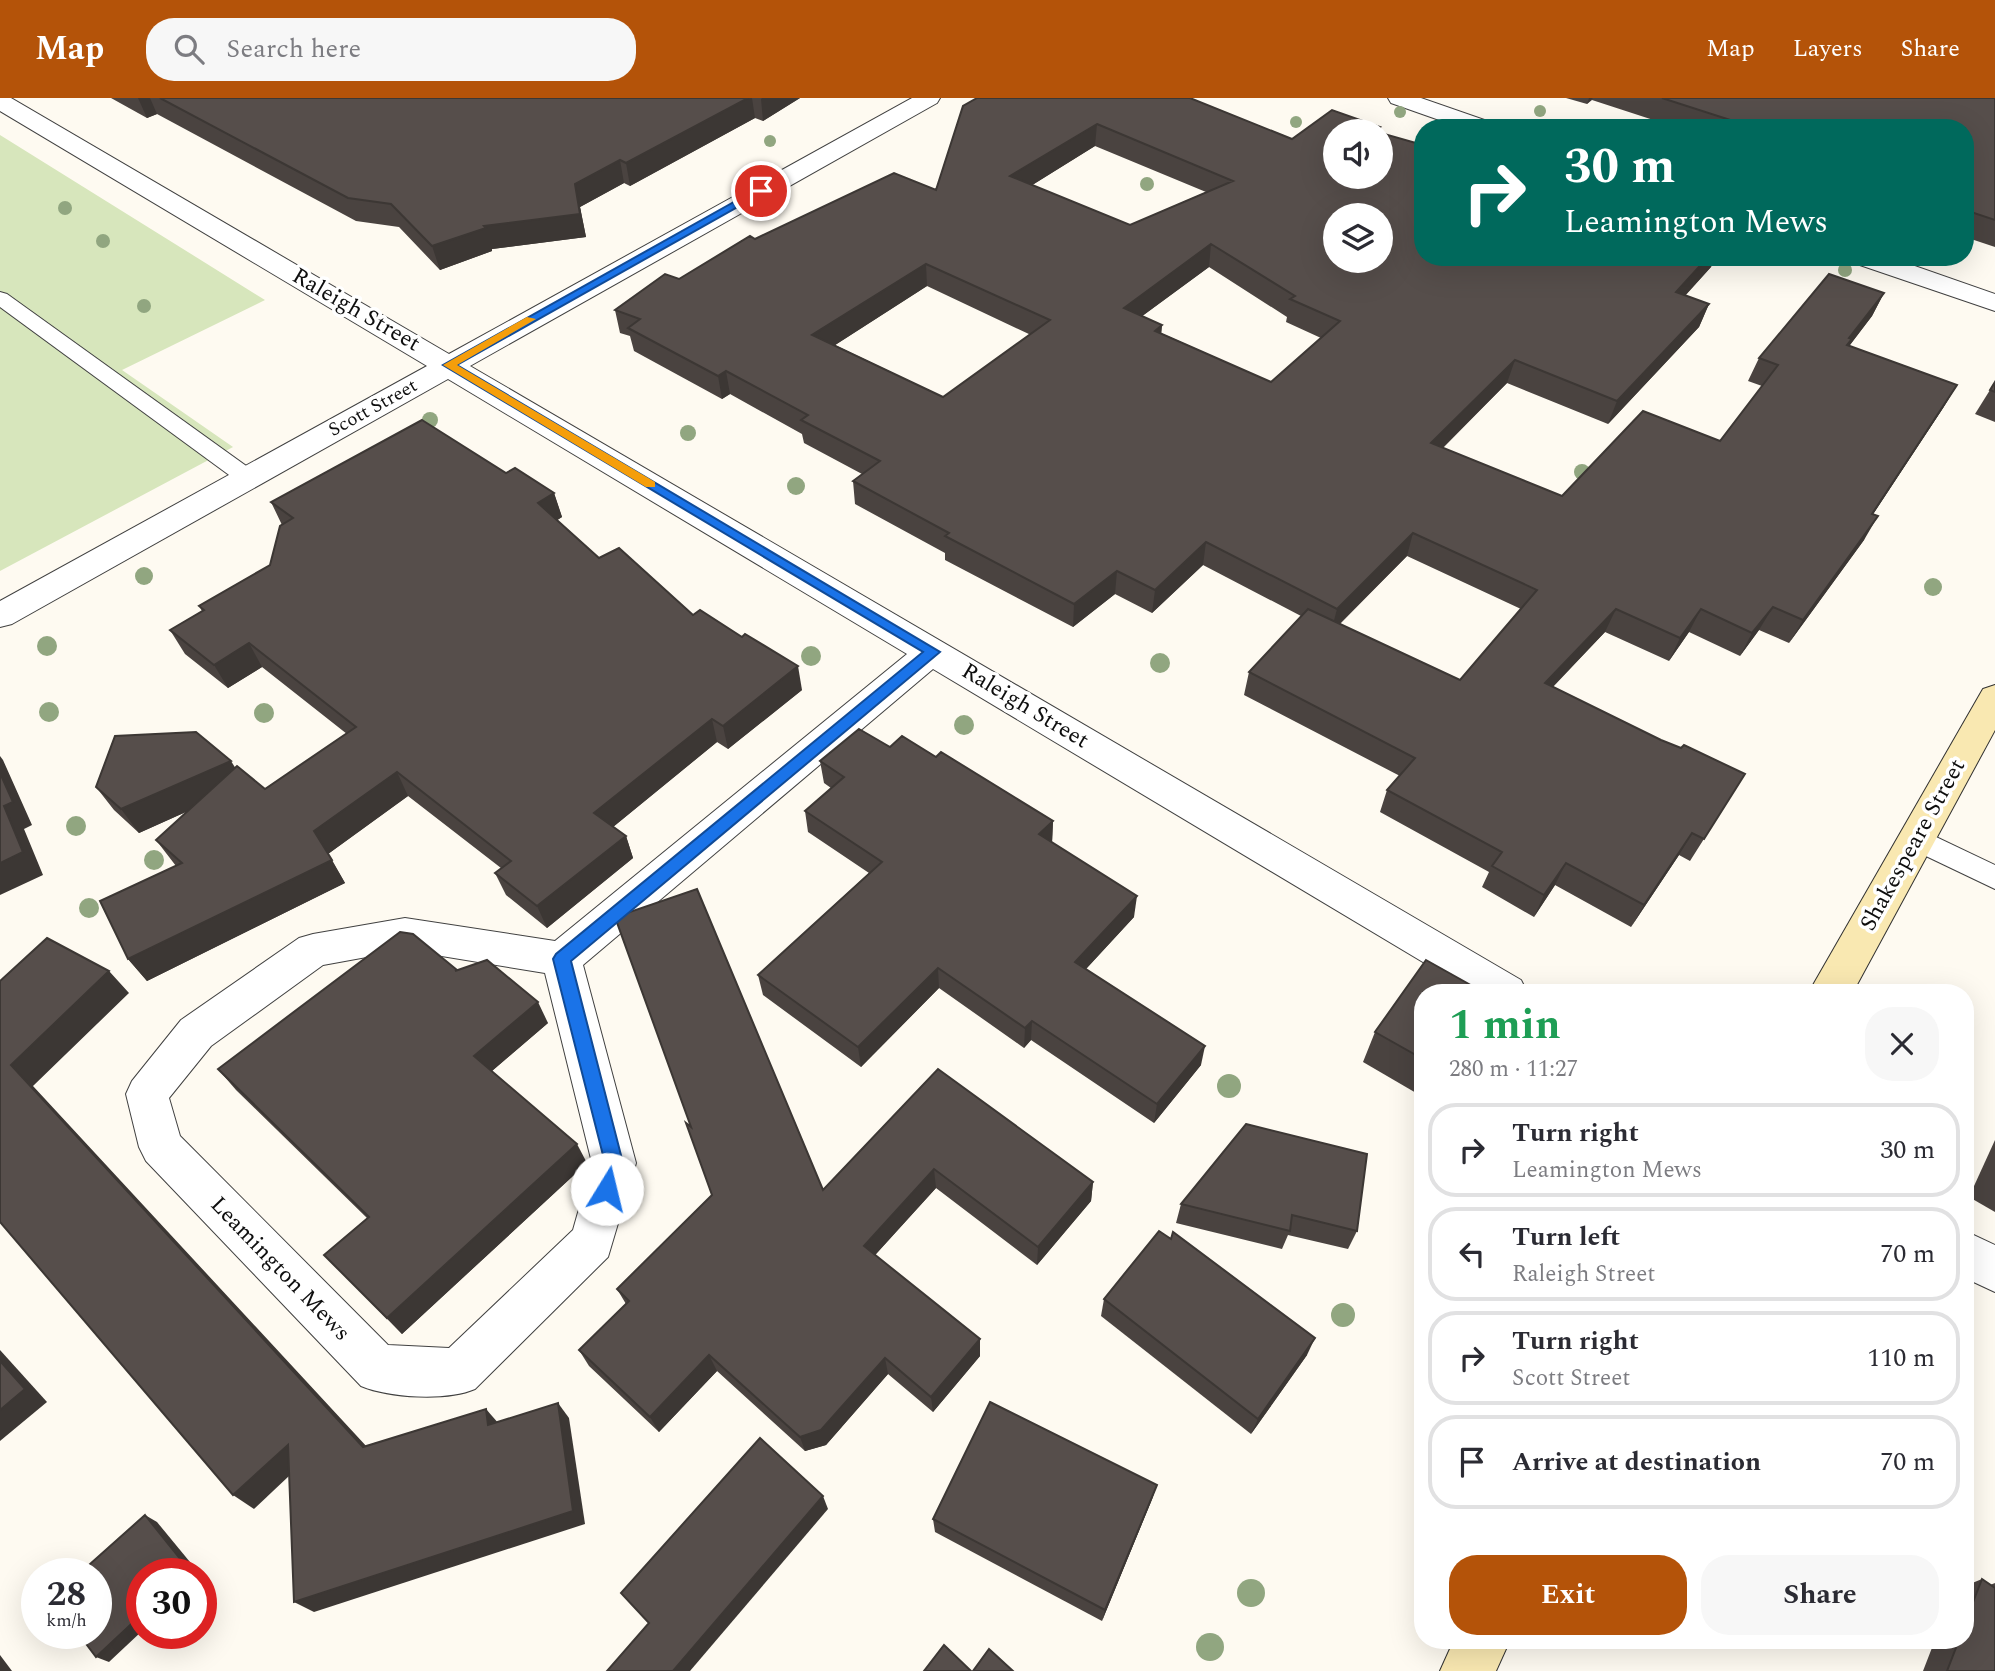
<!DOCTYPE html>
<meta charset="utf-8">
<style>
body{margin:0;font-family:Spectral,serif;background:#f7f7f7;color:#2b2b33;height:100vh;display:flex;flex-direction:column;font-size:26px;white-space:nowrap}
*{box-sizing:border-box;margin:0}
p{font-size:23px;color:#7c7c81}
.icon{flex:none;width:38px;height:38px;fill:none;stroke:currentColor;stroke-width:2;stroke-linecap:round;stroke-linejoin:round}
.map{position:relative;flex:1;overflow:hidden}
.panel{position:absolute;left:1414px;top:886px;width:560px;height:665px;display:flex;flex-direction:column;background:#fff;border-radius:28px;box-shadow:0 7px 28px #0002}
.panel>*{flex:none}
.top-card{position:absolute;left:1414px;top:21px;width:560px;height:147px;border-radius:28px;box-shadow:0 7px 28px #0002;background:#00695c;color:#fff;overflow:hidden}
.controls{position:absolute;left:1323px;top:21px;display:grid;gap:14px}
.controls a{display:grid;place-items:center;width:70px;height:70px;border-radius:50%;background:#fff;box-shadow:0 7px 28px #0002;font-size:35px}
.speed{position:absolute;left:21px;top:1460px;display:flex;gap:14px;font-size:35px;font-weight:700;text-align:center}
.speed>*{display:grid;place-content:center;width:91px;height:91px;border-radius:50%;background:#fff;box-shadow:0 7px 28px #0002;line-height:1}
.speed small{font-size:18px;font-weight:400}
.speed .limit{border:10px solid #d22;background:#fff;color:#111}
.pin{position:absolute;display:grid;place-items:center;width:60px;height:60px;color:#fff;margin:-30px;border:4px solid #fff;border-radius:50%;box-shadow:0 2px 7px #0007}
.me{position:absolute;width:77px;margin:-38px;rotate:9deg;stroke-linejoin:round;filter:drop-shadow(0 0 5px #0008)}
.turn{display:flex;align-items:center;gap:24px;height:147px;padding:0 35px;font-size:32px}
.turn .icon{width:91px;height:91px;stroke-width:2.5}
.turn b{display:block;font-size:49px;line-height:60px}
.round{display:grid;place-items:center;flex:none;width:74px;height:74px;border-radius:28px;background:#f7f7f7}
.summary{display:flex;align-items:center;justify-content:space-between;height:119px;padding:0 35px}
h1{font-size:42px;font-weight:700;line-height:52px;color:#1e9e55}
.primary-button{display:flex;gap:14px;margin-top:auto;padding:14px 35px}
.primary-button a{flex:1;height:80px;border-radius:28px;background:#b45309;color:#fff;font-size:28px;font-weight:700;line-height:80px;text-align:center}
.primary-button a+a{background:#f7f7f7;color:#2b2b33}
ul{padding:0;list-style:none}
li{display:flex;align-items:center;gap:21px;height:94px;margin:0 14px 10px;padding:0 21px;border:4px solid #e1e1e2;border-radius:28px}
li div{flex:1}
li b{display:block;font-size:26px}
li em{font-style:normal}
header{display:flex;align-items:center;gap:42px;box-sizing:border-box;height:98px;padding:0 35px;background:#b45309;color:#fff}
header strong{font-size:33px}
nav{display:flex;gap:38px;margin-inline-start:auto;font-size:24px}
.search{width:490px;height:63px;background:#f7f7f7;display:flex;align-items:center;gap:18px;box-sizing:border-box;padding:0 24px;border-radius:28px;color:#7c7c81;font-size:26px}
.map>svg:first-child{display:block}
.green{fill:#d7e6bc}
.lines{fill:none;stroke-linecap:round;stroke-linejoin:round}
.service-casing{stroke:#414141;stroke-width:2}
.minor-casing{stroke:#414141;stroke-width:2}
.secondary-casing{stroke:#303030;stroke-width:2}
.service{fill:#fff;fill-rule:evenodd}
.minor{fill:#fff;fill-rule:evenodd}
.secondary{fill:#f9e8b1;fill-rule:evenodd}
.tree{fill:#91a680}
.wall{fill:#4a4340;fill-rule:evenodd}
.shaded-wall{fill:#3c3734}
.building{fill:#564e4b;stroke:#3c3734;stroke-width:2;fill-rule:evenodd}
.route{fill:#1a73e8;stroke:#114b97;stroke-width:2}
.slow{fill:#f59e0b}
.labels{text-anchor:middle;dominant-baseline:central;stroke-width:7;stroke-linejoin:round;paint-order:stroke}
.far-street-label{font-size:19px;fill:#0e0e0e;stroke:#fff}
.street-label{font-size:23px;fill:#0e0e0e;stroke:#fff}
</style>
<header>
<strong>Map</strong>
<div class="search"><svg class="icon" aria-label="search" viewBox="0 0 24 24"><circle cx="10" cy="10" r="6"/><path d="M15 15l6 6"/></svg>Search here</div>
<nav><a>Map</a><a>Layers</a><a>Share</a></nav>
</header>
<div class="map">
<svg width="1995" height="1573" viewBox="0 0 1995 1573">
<rect width="100%" height="100%" fill="#fefaf1"/>
<polygon class="green" points="0,37 265,202 122,272 233,349 0,473"/>
<g class="lines">
<g class="service-casing">
<g id="service">
<polygon points="0,194 7,196 256,375 259,380 256,385 240,385 0,209"/>
<polygon points="1915,729 1995,767 1995,791 1905,748 1901,740 1905,732"/>
</g>
</g>
<g class="minor-casing">
<g id="minor">
<path d="M0,0H11L449,256L912,0H940L937,5L470,268L1521,882L1527,894H1473L933,571L583,867L636,1065L608,1159L475,1291C447,1303 390,1300 361,1288L146,1063L139,1049L126,996L132,983L181,922L299,840L313,836L405,820L555,843L907,556L448,281L12,526L0,529V503L427,268L0,13ZM405,852L545,875L592,1065L573,1132L449,1250L388,1247L180,1038L169,1000L211,948L323,867Z"/>
<polygon points="1388,0 1421,0 1493,25 1497,30 1462,30 1391,5"/>
<polygon points="1850,159 1889,159 1995,196 1995,213 1854,165"/>
<polygon points="1965,1133 1995,1147 1995,1194 1965,1180"/>
</g>
</g>
<g class="secondary-casing">
<g id="secondary">
<polygon points="1995,587 1995,632 1853,894 1809,894 1983,591"/>
<polygon points="1454,1542 1510,1542 1496,1573 1440,1573"/>
</g>
</g>
<use href="#service" class="service"/>
<use href="#minor" class="minor"/>
<use href="#secondary" class="secondary"/>
</g>
<g class="tree">
<circle cx="1540" cy="13" r="6"/>
<circle cx="1400" cy="14" r="6"/>
<circle cx="1296" cy="24" r="6"/>
<circle cx="770" cy="43" r="6"/>
<circle cx="1147" cy="86" r="7"/>
<circle cx="65" cy="110" r="7"/>
<circle cx="103" cy="143" r="7"/>
<circle cx="1845" cy="172" r="7"/>
<circle cx="144" cy="208" r="7"/>
<circle cx="430" cy="322" r="8"/>
<circle cx="688" cy="335" r="8"/>
<circle cx="1582" cy="374" r="8"/>
<circle cx="796" cy="388" r="9"/>
<circle cx="144" cy="478" r="9"/>
<circle cx="1933" cy="489" r="9"/>
<circle cx="47" cy="548" r="10"/>
<circle cx="811" cy="558" r="10"/>
<circle cx="1160" cy="565" r="10"/>
<circle cx="49" cy="614" r="10"/>
<circle cx="264" cy="615" r="10"/>
<circle cx="964" cy="627" r="10"/>
<circle cx="76" cy="728" r="10"/>
<circle cx="154" cy="762" r="10"/>
<circle cx="89" cy="810" r="10"/>
<circle cx="1229" cy="988" r="12"/>
<circle cx="1343" cy="1217" r="12"/>
<circle cx="1251" cy="1495" r="14"/>
<circle cx="1210" cy="1549" r="14"/>
</g>
<g class="wall">
<polygon points="111,0 800,0 763,23 755,20 630,88 624,85 580,109 586,139 492,151 492,153 440,172 399,129 356,123 157,16 147,20"/>
<polygon points="1566,0 1995,0 1995,149 1965,139 1965,30 1678,30 1592,2 1587,6"/>
<path d="M963,8L1292,41L1335,33L1423,159H1715L1711,169L1685,198L1709,206L1699,229L1608,326L1507,285L1443,350L1562,398L1720,343L1762,288L1748,283L1759,260L1884,195L1872,218L1849,248L1957,287L1943,310L1873,416L1864,442L1789,545L1759,532L1740,558L1689,534L1669,563L1605,534L1553,589L1661,642L1745,676L1690,763L1679,757L1631,829L1555,787L1534,819L1482,789L1489,774L1380,714L1387,692L1400,678L1244,597L1249,574L1301,518L1203,467L1152,515L1115,496L1073,529L945,462V455L855,406L853,383L862,376L804,345L802,336L730,296L722,301L634,253L630,238L620,235L615,212L679,181L755,141L936,92ZM1095,48L1206,94L1130,127L1032,87ZM1209,169L1287,219L1286,224L1321,240L1271,284L1161,235L1162,227L1142,218ZM927,188L1031,237L943,299L835,247ZM1407,458L1521,511L1460,582L1340,526Z"/>
<polygon points="1995,284 1995,324 1975,316"/>
<polygon points="506,375 554,395 562,419 557,422 599,460 693,517 802,592 728,651 717,644 613,729 626,738 633,760 547,830 506,797 495,775 501,770 408,698 328,756 345,785 147,883 128,861 176,768 156,742 188,713 139,735 114,712 96,689 235,669 265,691 347,636 262,569 228,590 185,556 170,532 202,513 199,508 270,467 282,427 271,404"/>
<polygon points="890,649 936,659 1053,723 1052,745 1134,819 1086,871 1201,967 1154,1025 1031,942 1024,950 939,890 861,969 763,897 758,877 869,775 808,734 805,713 831,690 824,685 820,663"/>
<polygon points="458,873 548,925 492,973 587,1065 402,1236 324,1157 367,1120 236,992 218,971"/>
<polygon points="1423,894 1423,999 1363,964 1375,934"/>
<polygon points="938,971 1093,1084 1091,1103 1037,1167 936,1090 875,1157 980,1241 980,1258 933,1314 888,1276 826,1347 805,1353 717,1273 659,1334 589,1268 579,1252 626,1206 617,1191 712,1097 823,1092"/>
<polygon points="1246,1026 1357,1133 1348,1151 1288,1137 1282,1151 1176,1125 1181,1106"/>
<polygon points="1995,1042 1995,1114 1969,1099"/>
<polygon points="1104,1201 1307,1257 1251,1336 1101,1218"/>
<polygon points="1157,1387 1152,1401 1102,1523 935,1434 933,1421"/>
<polygon points="1982,1481 1990,1487 1995,1485 1995,1573 1923,1573 1935,1542 1965,1542 1965,1488"/>
</g>
<g class="shaded-wall">
<polygon points="138,0 150,0 157,16 147,20"/>
<polygon points="748,0 752,0 755,20 630,88 626,65"/>
<polygon points="762,0 800,0 763,23 761,1"/>
<polygon points="1589,0 1593,0 1587,6"/>
<polygon points="1097,26 1095,48 1010,101 1010,78"/>
<polygon points="620,62 624,85 580,109 586,139 492,151 492,153 440,172 432,148 484,128 575,86"/>
<polygon points="1211,146 1209,169 1122,233 1124,210"/>
<polygon points="1708,159 1715,159 1711,169 1667,217 1676,194"/>
<polygon points="926,166 927,188 815,260 812,237"/>
<polygon points="1884,195 1872,218 1847,251 1849,240"/>
<polygon points="1709,206 1699,229 1608,326 1617,303"/>
<polygon points="1162,227 1160,250 1155,233"/>
<polygon points="1515,262 1507,285 1424,368 1431,345"/>
<polygon points="726,273 730,296 722,301 718,278"/>
<polygon points="1957,287 1943,310 1858,439 1872,416"/>
<polygon points="554,395 562,419 545,430 538,405"/>
<polygon points="1878,418 1864,442 1789,545 1803,522"/>
<polygon points="1413,435 1407,458 1331,534 1337,511"/>
<polygon points="1206,444 1203,467 1152,515 1155,492"/>
<polygon points="1117,473 1115,496 1073,529 1074,506"/>
<polygon points="1773,509 1759,532 1740,558 1752,535"/>
<polygon points="1616,511 1605,534 1535,607 1545,585"/>
<polygon points="1701,511 1689,534 1669,563 1680,540"/>
<polygon points="249,545 262,569 228,590 214,567"/>
<polygon points="798,568 802,592 728,651 723,628"/>
<polygon points="712,621 717,644 602,738 594,715"/>
<polygon points="0,658 3,662 32,727 24,731 43,777 0,797"/>
<polygon points="231,663 246,687 139,735 121,711"/>
<polygon points="397,674 408,698 328,756 314,733"/>
<polygon points="1053,723 1052,745 1039,736"/>
<polygon points="1692,735 1679,757 1631,829 1644,807"/>
<polygon points="626,738 633,760 547,830 537,808"/>
<polygon points="332,762 345,785 147,883 128,861"/>
<polygon points="1566,765 1555,787 1534,819 1544,797"/>
<polygon points="1137,798 1134,819 1073,885 1075,864"/>
<polygon points="938,870 939,890 861,969 858,949"/>
<polygon points="109,873 129,895 33,988 380,1363 363,1349 11,967"/>
<polygon points="538,904 548,925 486,978 474,958"/>
<polygon points="1032,923 1031,942 1024,950 1025,930"/>
<polygon points="1205,948 1201,967 1154,1025 1157,1006"/>
<polygon points="577,1046 587,1065 402,1236 387,1220"/>
<polygon points="934,1071 936,1090 867,1166 864,1148"/>
<polygon points="1093,1084 1091,1103 1037,1167 1038,1149"/>
<polygon points="1315,1240 1307,1257 1251,1336 1258,1321"/>
<polygon points="980,1241 980,1258 933,1314 931,1299"/>
<polygon points="0,1252 47,1304 0,1343"/>
<polygon points="709,1257 717,1273 659,1334 650,1319"/>
<polygon points="885,1260 888,1276 826,1347 805,1353 800,1339"/>
<polygon points="558,1305 569,1320 585,1426 314,1514 294,1504"/>
<polygon points="486,1311 499,1326 488,1327"/>
<polygon points="288,1347 307,1361 254,1411 233,1397"/>
<polygon points="1157,1387 1152,1401 1102,1523 1105,1512"/>
<polygon points="823,1398 828,1411 690,1573 673,1573"/>
<polygon points="145,1417 157,1424 199,1475 186,1475"/>
<polygon points="142,1516 142,1533 109,1564 96,1559"/>
<polygon points="0,1557 12,1573 0,1573"/>
</g>
<g class="building">
<polygon points="160,0 748,0 626,65 620,62 575,86 580,116 484,128 486,130 432,148 391,106 348,100"/>
<path d="M977,0H1190L1292,41L1332,12L1380,29L1374,33H1335V79H1381V35L1423,47V159H1708L1676,194L1709,206L1617,303L1515,262L1431,345L1562,398L1643,313L1720,343L1778,267L1759,260L1829,176L1884,195L1849,240L1852,241L1847,247L1957,287L1872,416L1878,418L1803,522L1773,509L1752,535L1701,511L1680,540L1616,511L1545,585L1661,642L1681,650L1684,647L1745,676L1704,741L1692,735L1644,807L1566,765L1544,797L1492,768L1502,754L1387,692L1415,660L1249,574L1308,511L1460,582L1537,492L1413,435L1337,511L1206,444L1155,492L1117,473L1074,506L945,438L949,435L853,383L880,363L801,322L808,317L726,273L718,278L628,230L640,221L615,212L665,176L679,181L750,138L755,141L894,75L936,92L963,8ZM1097,26L1233,83L1130,127L1010,78ZM1335,117H1381V163H1335ZM1211,146L1295,198L1290,201L1340,223L1271,284L1155,233L1162,227L1124,210ZM926,166L1050,222L943,299L812,237Z"/>
<polygon points="1662,0 1995,0 1995,122 1965,112 1965,30 1755,30"/>
<polygon points="1995,284 1995,294 1990,292"/>
<polygon points="422,322 506,375 515,370 554,395 538,405 599,460 619,450 693,517 700,512 742,539 745,536 798,568 723,628 712,621 594,715 626,738 537,808 495,775 511,763 397,674 314,733 332,762 128,861 100,803 182,765 156,742 237,668 265,691 356,629 249,545 214,567 170,532 204,512 199,508 270,467 280,428 293,420 271,404"/>
<polygon points="859,631 890,649 902,638 936,659 941,654 1053,723 1039,736 1137,798 1075,864 1205,948 1157,1006 1032,923 1025,930 938,870 858,949 758,877 882,764 805,713 844,679 820,663"/>
<polygon points="196,634 231,663 121,711 96,689 115,638"/>
<polygon points="0,675 13,704 4,708 23,754 0,765"/>
<polygon points="697,791 823,1092 938,971 1093,1084 1038,1149 934,1071 864,1148 980,1241 931,1299 885,1260 821,1332 800,1339 709,1257 650,1319 579,1252 629,1203 617,1191 712,1097 686,1025 691,1029 615,819"/>
<polygon points="400,834 413,836 457,872 455,873 487,862 538,904 474,958 577,1046 387,1220 324,1157 369,1119 218,971"/>
<polygon points="47,840 109,873 11,967 363,1349 486,1311 488,1327 558,1305 573,1413 294,1504 288,1347 233,1397 0,1124 0,883"/>
<polygon points="1426,862 1483,894 1423,894 1423,961 1375,934"/>
<polygon points="1246,1026 1367,1056 1357,1133 1292,1117 1290,1133 1181,1106"/>
<polygon points="1159,1133 1171,1141 1173,1134 1315,1240 1258,1321 1104,1201"/>
<polygon points="0,1263 25,1291 0,1312"/>
<polygon points="990,1304 1157,1387 1105,1512 933,1421"/>
<polygon points="760,1340 823,1398 673,1573 607,1573 649,1525 621,1495"/>
<polygon points="145,1417 189,1472 186,1475 142,1475 142,1516 96,1559 78,1535 96,1535 96,1475 80,1475"/>
<polygon points="1982,1481 1995,1490 1995,1573 1947,1573 1959,1542 1965,1542 1965,1525"/>
<polygon points="944,1547 971,1573 924,1573"/>
<polygon points="989,1551 1013,1573 973,1573"/>
</g>
<polygon class="route" points="757,91 766,93 457,267 940,554 571,863 623,1065 613,1097 607,1100 600,1097 597,1091 605,1065 553,861 556,856 923,554 443,267"/>
<polygon class="slow" points="527,219 536,221 457,267 655,384 655,389 646,389 443,267"/>
<g class="labels">
<g class="far-street-label">
<text transform="translate(373 310) rotate(-29)">Scott Street</text>
</g>
<g class="street-label">
<text transform="translate(356 212) rotate(30)">Raleigh Street</text>
<text transform="translate(1025 608) rotate(31)">Raleigh Street</text>
<text transform="translate(1913 747) rotate(-61)">Shakespeare Street</text>
<text transform="translate(280 1171) rotate(46)">Leamington Mews</text>
</g>
</g>
</svg>
<div class="controls">
<a><svg class="icon" aria-label="sound" viewBox="0 0 24 24"><path d="M4 9h4l5-4v14l-5-4H4zM17 9q2 3 0 6"/></svg></a>
<a><svg class="icon" aria-label="layers" viewBox="0 0 24 24"><path d="M12 4l9 5-9 5-9-5zM3 14l9 5 9-5"/></svg></a>
</div>
<div class="speed"><div>28<small>km/h</small></div><div class="limit">30</div></div>
<div class="pin" style="left:761px;top:93px;background:#d93025"><svg class="icon" aria-label="arrive" viewBox="0 0 24 24"><path d="M6 21V4h12l-3 4 3 4H6"/></svg></div>
<svg class="me" style="left:607px;top:1091px" viewBox="-20 -20 40 40"><circle r="19" fill="#fff"/><path d="M0-13L10 11 0 6-10 11z" fill="#1a73e8"/></svg>
<div class="top-card">
<div class="turn"><svg class="icon" aria-label="right" viewBox="0 0 24 24"><path d="M7 20v-9h11M14 6l5 5-5 5"/></svg><div><b>30 m</b>Leamington Mews</div></div>
</div>
<section class="panel">
<div class="summary"><div><h1>1 min</h1><p>280 m · 11:27</p></div><a class="round"><svg class="icon" aria-label="close" viewBox="0 0 24 24"><path d="M6 6l12 12M18 6L6 18"/></svg></a></div>
<ul>
<li><svg class="icon" aria-label="right" viewBox="0 0 24 24"><path d="M7 20v-9h11M14 6l5 5-5 5"/></svg><div><b>Turn right</b><p>Leamington Mews</p></div><em>30 m</em></li>
<li><svg class="icon" aria-label="left" viewBox="0 0 24 24"><path d="M17 20v-9H6M10 6l-5 5 5 5"/></svg><div><b>Turn left</b><p>Raleigh Street</p></div><em>70 m</em></li>
<li><svg class="icon" aria-label="right" viewBox="0 0 24 24"><path d="M7 20v-9h11M14 6l5 5-5 5"/></svg><div><b>Turn right</b><p>Scott Street</p></div><em>110 m</em></li>
<li><svg class="icon" aria-label="arrive" viewBox="0 0 24 24"><path d="M6 21V4h12l-3 4 3 4H6"/></svg><div><b>Arrive at destination</b></div><em>70 m</em></li>
</ul>
<div class="primary-button"><a>Exit</a><a>Share</a></div>
</section>
</div>
